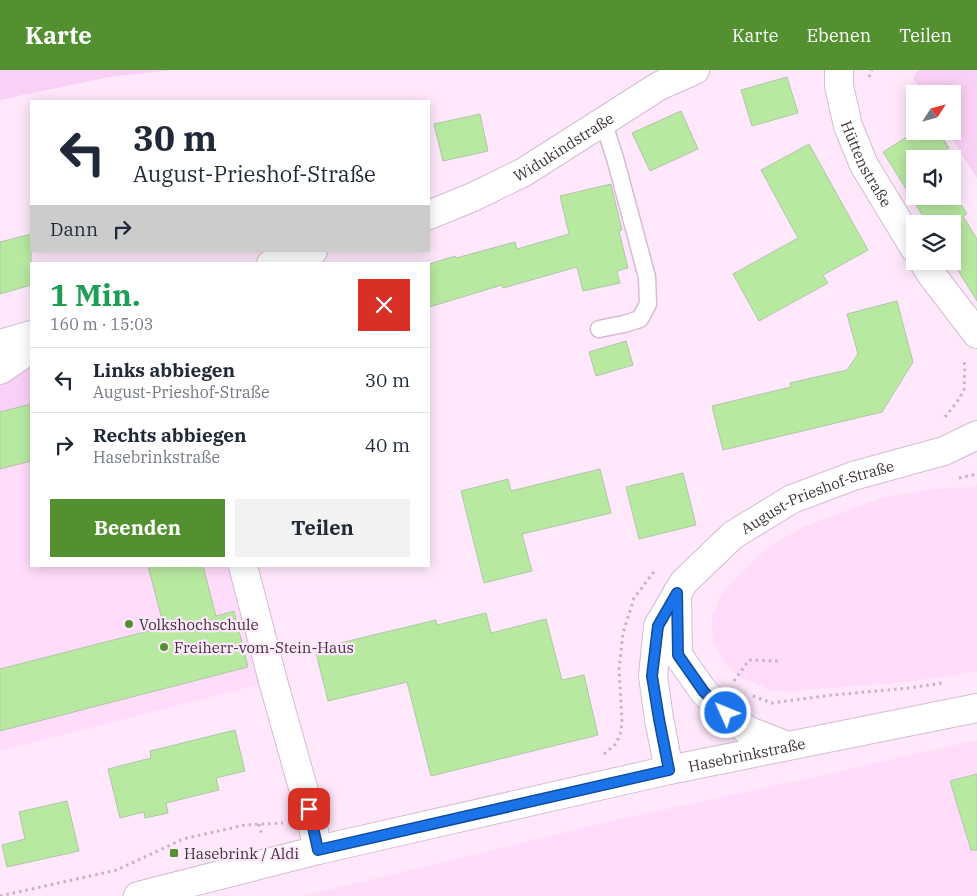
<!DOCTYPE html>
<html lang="de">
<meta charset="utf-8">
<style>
body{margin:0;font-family:"IBM Plex Serif",serif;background:#f2f2f3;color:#1f2937;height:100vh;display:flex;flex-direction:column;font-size:19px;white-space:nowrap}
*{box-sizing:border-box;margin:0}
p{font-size:16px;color:#747a83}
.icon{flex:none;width:28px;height:28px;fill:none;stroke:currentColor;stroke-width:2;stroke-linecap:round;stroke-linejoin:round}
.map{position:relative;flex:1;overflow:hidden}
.details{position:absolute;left:30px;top:192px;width:400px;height:305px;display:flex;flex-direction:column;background:#fff;border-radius:0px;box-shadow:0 2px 12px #0003}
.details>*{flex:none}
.banner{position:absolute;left:30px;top:30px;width:400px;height:152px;border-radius:0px;box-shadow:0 2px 12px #0003;background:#fff;color:#1f2937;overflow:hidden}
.needle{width:32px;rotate:54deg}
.controls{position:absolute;left:906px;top:15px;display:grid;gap:10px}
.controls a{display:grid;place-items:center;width:55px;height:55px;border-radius:0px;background:#fff;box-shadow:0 2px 12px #0003;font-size:25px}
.pin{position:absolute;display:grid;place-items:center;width:42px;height:42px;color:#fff;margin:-21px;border-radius:10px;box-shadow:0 2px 8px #0006}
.me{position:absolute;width:55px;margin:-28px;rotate:314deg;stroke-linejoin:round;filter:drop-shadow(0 0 4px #0008)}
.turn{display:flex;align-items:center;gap:18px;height:105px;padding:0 20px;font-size:22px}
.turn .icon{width:65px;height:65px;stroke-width:2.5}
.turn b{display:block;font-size:35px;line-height:42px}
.then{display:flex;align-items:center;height:48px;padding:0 20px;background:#0003;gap:10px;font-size:19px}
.round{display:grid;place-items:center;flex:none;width:52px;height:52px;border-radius:0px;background:#f2f2f3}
.summary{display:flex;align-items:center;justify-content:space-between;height:85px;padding:0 20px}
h1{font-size:30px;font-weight:700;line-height:38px;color:#1e9e55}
.cta{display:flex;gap:10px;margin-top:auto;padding:10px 20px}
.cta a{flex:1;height:58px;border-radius:0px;background:#529030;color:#fff;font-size:20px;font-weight:700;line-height:58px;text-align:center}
.cta a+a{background:#f2f2f3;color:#1f2937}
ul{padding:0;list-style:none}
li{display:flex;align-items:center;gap:15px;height:65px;padding:0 20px;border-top:1px solid #e0e1e3}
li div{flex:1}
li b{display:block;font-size:19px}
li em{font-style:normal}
header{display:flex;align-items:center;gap:30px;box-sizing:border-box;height:70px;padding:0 25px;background:#529030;color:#fff}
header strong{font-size:24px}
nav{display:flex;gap:28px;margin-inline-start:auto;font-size:18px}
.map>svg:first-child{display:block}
.built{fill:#fedcfa}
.green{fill:#fbd0f6}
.building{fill:#b8e9a1;stroke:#b1c5a9}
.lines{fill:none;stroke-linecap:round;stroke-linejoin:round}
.lane-casing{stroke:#d6bbd3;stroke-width:19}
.street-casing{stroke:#d6bbd3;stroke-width:30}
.secondary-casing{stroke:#d6bbd3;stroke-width:30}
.path{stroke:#c5b2c2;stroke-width:3;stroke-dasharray:2.5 4;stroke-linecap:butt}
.lane{stroke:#fff;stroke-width:16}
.street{stroke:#fff;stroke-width:28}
.secondary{stroke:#fff;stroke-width:28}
.route-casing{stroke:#114b97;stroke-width:12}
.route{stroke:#1a73e8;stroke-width:9}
.poi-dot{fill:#529030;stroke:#ffe8fc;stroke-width:2}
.labels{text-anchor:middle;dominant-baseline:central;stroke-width:4.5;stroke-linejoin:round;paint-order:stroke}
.street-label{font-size:15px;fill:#3e343d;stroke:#ffe8fc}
.poi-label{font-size:15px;fill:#3e343d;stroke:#ffe8fc;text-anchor:start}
</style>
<header>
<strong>Karte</strong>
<nav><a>Karte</a><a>Ebenen</a><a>Teilen</a></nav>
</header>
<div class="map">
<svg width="977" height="826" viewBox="0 0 977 826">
<rect width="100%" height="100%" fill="#ffe8fc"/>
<g class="built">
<polygon points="31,334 31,496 243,496 273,611 0,681 0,342"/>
<polygon points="977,415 977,601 907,612 791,621 773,621 742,608 732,600 724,592 713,573 712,547 723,521 761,482 803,457 879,429 924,420 970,417"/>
<polygon points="977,670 977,826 303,826 620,749 810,708"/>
</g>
<g class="green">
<polygon points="0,0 171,0 109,7 0,30"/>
<polygon points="918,0 977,0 977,108 947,61 952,61 952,24 923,24 913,7"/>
<polygon points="31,294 31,334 0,342 0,313"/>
</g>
<g class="building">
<polygon points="787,7 798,43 752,56 741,20"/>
<polygon points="681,41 698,79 650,101 632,63"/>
<polygon points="480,44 488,81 443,91 434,54"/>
<polygon points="916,61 938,61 949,78 932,89 915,89 915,126 952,126 952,121 967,144 963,146 977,169 977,231 952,191 952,154 928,154 883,82"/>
<polygon points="809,74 868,180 823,205 828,213 759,251 733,204 798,168 761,100"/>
<polygon points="611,114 622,160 619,161 628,198 617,201 620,213 583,221 577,197 503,218 502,215 429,237 429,194 455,186 456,188 515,172 517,179 569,164 560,126"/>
<polygon points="31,164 31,215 0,224 0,172"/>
<polygon points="897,231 913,292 882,342 723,380 712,336 791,317 790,313 847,300 858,284 847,244"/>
<polygon points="626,271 633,295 596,306 589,282"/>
<polygon points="31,334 31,391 0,399 0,342"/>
<polygon points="600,399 611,443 522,464 532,501 484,513 461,421 508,409 511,421"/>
<polygon points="683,403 696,455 639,469 626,417"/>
<polygon points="148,496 203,496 216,546 234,541 248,597 0,661 0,599 164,557"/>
<polygon points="486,543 491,563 546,549 562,610 584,605 598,665 431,706 407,612 328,631 315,579 436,550 437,555"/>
<polygon points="235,660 245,701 216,708 219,720 166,733 168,743 145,748 144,742 120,748 108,699 151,688 150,681"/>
<polygon points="977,704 977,780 971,780 950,711"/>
<polygon points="67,731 79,781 7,797 2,775 25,769 19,742"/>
</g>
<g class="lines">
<g class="lane-casing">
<polyline id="lane" points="599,259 624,254 640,249 648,234 647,207 615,88 603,51"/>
</g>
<g class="street-casing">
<g id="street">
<path id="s1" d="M839,0V16L848,56L864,95L915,179"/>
<path id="s2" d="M429,145L473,127L524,102L659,16L695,0"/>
<polyline points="923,191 931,204 977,264"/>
<polyline points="271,194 313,181"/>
<polyline points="0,274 31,265"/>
<polyline points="0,300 31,279"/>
<polyline points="243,496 273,611 309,739 318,780"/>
<polyline points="677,523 678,585 704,622 726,643 747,660 787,676"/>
<path id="s3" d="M669,700L659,649L653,606L658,556L684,512L733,465L792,429L853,406L944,381L977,365"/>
</g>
</g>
<g class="secondary-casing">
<g id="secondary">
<path id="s4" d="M138,826L318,780L669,700L977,638"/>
</g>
</g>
<g class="path">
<polyline points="869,7 872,0"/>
<polyline points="945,347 957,332 964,320 965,295 963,290"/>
<polyline points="959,408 977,404"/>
<polyline points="734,611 749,590 778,591"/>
<polyline points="753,626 772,633 832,625 909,618 942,613"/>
<polyline points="604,684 616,674 621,662 622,652 619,599 623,563 634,528 656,499"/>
<polyline points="259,754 262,766"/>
<polyline points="0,826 117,800 183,769 245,755 283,753"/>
</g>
<use href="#lane" class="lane"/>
<use href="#street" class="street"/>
<use href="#secondary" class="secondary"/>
</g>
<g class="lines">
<g class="route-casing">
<polyline id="route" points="309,739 318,780 669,700 659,649 652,606 658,556 677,523 678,585 704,622 726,643"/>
</g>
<use href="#route" class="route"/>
</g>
<g class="poi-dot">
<circle cx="129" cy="554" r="5"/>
<circle cx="164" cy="577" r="5"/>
<rect x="169" y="778" width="10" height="10" rx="2.5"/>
</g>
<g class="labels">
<g class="street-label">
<text stroke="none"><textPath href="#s2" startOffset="151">Widukindstraße</textPath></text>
<text stroke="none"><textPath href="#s1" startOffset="99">Hüttenstraße</textPath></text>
<text stroke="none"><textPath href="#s3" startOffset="358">August-Prieshof-Straße</textPath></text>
<text stroke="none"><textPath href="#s4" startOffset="625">Hasebrinkstraße</textPath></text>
</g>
<g class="poi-label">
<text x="139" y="554">Volkshochschule</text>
<text x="174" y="577">Freiherr-vom-Stein-Haus</text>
<text x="184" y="783">Hasebrink / Aldi</text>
</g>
</g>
</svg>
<div class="controls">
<a><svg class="needle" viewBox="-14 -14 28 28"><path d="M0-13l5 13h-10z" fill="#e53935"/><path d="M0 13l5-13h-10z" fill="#747a83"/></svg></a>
<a><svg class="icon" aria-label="sound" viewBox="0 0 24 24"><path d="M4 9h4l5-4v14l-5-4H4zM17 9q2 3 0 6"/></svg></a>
<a><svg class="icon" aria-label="layers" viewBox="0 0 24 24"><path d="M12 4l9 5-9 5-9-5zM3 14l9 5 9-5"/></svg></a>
</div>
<div class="pin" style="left:309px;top:739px;background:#d93025"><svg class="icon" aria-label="arrive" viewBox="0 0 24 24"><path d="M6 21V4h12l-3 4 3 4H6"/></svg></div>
<svg class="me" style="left:726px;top:643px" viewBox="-20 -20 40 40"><circle r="17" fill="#1a73e8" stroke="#fff" stroke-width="3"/><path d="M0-11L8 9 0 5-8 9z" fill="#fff"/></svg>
<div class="banner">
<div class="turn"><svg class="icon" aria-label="left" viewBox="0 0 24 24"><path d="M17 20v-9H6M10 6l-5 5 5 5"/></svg><div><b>30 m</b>August-Prieshof-Straße</div></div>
<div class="then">Dann<svg class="icon" aria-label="right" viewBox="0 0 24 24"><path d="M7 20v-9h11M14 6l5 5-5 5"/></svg></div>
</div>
<section class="details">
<div class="summary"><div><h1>1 Min.</h1><p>160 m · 15:03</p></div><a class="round" style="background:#d93025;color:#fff"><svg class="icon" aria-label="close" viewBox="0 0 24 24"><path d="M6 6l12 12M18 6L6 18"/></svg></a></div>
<ul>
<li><svg class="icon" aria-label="left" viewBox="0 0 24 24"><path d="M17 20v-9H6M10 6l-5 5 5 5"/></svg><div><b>Links abbiegen</b><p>August-Prieshof-Straße</p></div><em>30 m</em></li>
<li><svg class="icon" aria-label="right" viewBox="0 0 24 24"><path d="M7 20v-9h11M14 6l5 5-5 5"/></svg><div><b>Rechts abbiegen</b><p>Hasebrinkstraße</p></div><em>40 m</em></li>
</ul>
<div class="cta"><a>Beenden</a><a>Teilen</a></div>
</section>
</div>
